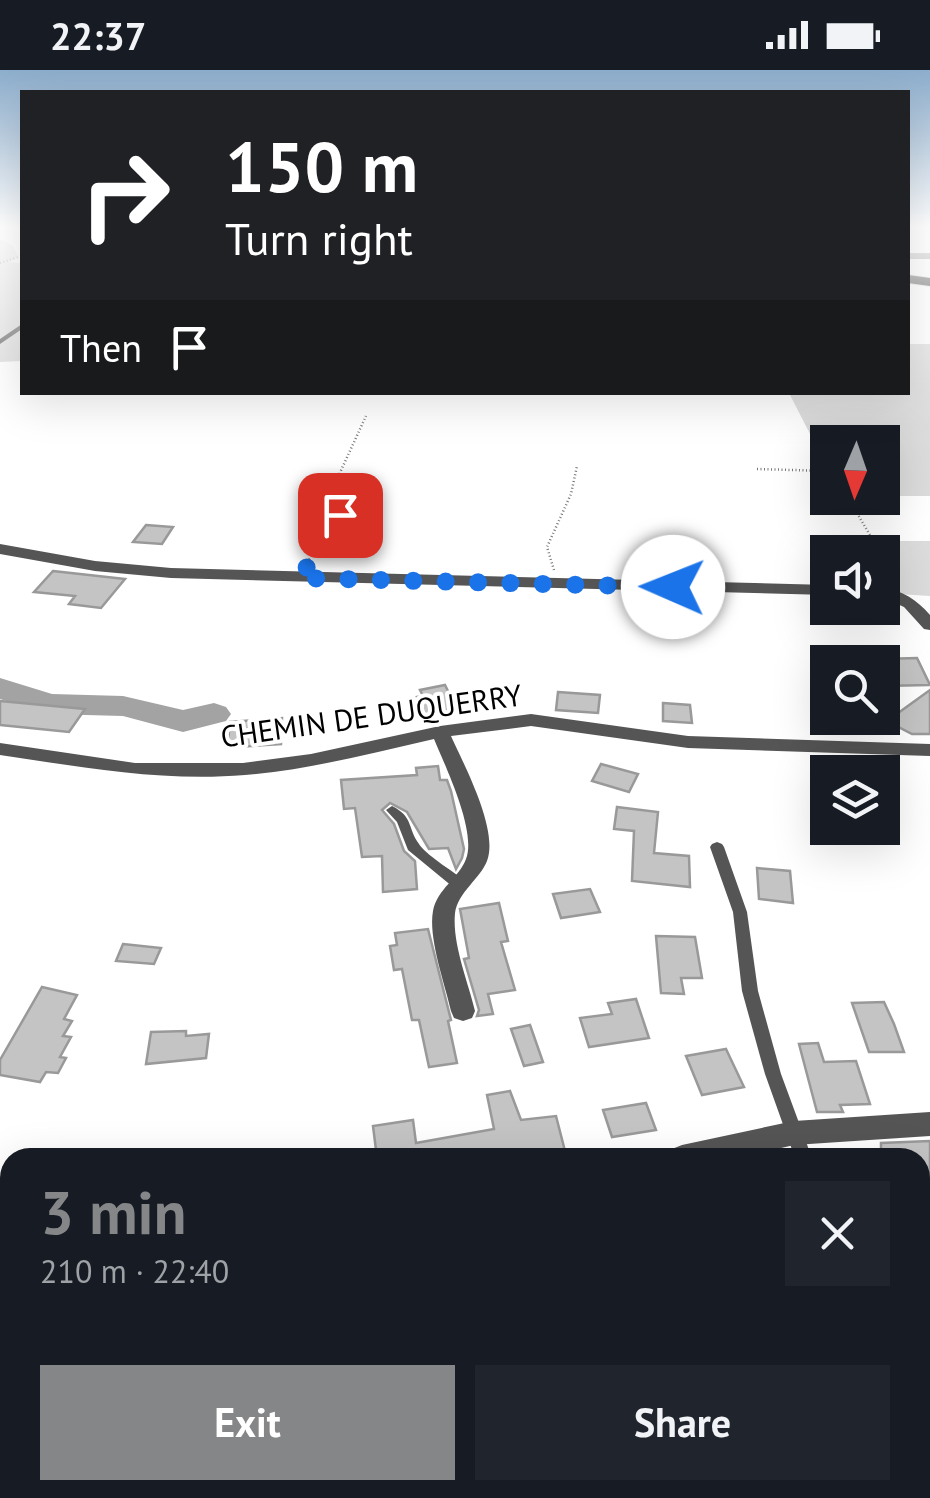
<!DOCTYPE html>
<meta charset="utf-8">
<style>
body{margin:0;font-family:"PT Sans",sans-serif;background:#20242c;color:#f1f3f6;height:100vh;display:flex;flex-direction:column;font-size:38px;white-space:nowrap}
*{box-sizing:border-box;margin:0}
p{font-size:32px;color:#9ea1a6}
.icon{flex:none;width:55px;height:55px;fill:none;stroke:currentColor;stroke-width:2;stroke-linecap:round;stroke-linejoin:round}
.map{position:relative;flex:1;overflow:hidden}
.details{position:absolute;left:0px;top:1078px;width:930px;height:352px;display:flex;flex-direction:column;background:#171b24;border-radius:30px 30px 0 0;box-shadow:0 10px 40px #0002}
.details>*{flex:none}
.top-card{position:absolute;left:20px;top:20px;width:890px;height:305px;border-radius:0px;box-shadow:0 10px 40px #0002;background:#202124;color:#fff;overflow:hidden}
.needle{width:65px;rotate:182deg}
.controls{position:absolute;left:810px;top:355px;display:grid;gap:20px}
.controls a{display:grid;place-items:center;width:90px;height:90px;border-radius:0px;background:#171b24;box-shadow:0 10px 40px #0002;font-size:50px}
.pin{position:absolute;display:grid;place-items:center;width:85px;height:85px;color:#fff;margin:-42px;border-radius:20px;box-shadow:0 5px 15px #0006}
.me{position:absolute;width:110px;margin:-55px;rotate:271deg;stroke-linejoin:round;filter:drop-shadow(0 0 8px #0008)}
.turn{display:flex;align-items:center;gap:35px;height:210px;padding:0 40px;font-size:45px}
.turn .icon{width:130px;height:130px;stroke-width:2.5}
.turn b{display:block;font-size:70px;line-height:85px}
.then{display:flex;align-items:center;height:95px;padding:0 40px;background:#0003;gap:20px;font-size:38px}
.round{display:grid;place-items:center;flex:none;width:105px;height:105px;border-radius:0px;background:#20242c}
.overview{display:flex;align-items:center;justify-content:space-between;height:170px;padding:0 40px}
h1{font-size:60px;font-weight:600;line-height:75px;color:#858687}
.action{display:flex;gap:20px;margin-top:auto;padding:20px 40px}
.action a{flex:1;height:115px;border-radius:0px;background:#858687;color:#fff;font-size:40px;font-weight:600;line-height:115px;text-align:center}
.action a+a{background:#20242c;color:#f1f3f6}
.status{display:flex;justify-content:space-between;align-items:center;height:70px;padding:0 50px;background:#171b24;direction:ltr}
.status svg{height:28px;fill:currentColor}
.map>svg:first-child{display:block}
.green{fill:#dcdcdc}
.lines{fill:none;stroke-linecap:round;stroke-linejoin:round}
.river{fill:#a3a3a3;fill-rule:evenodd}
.building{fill:#c4c4c4;stroke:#999;stroke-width:2.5}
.trunk-casing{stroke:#dbdbdb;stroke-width:2}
.path{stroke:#777;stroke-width:2.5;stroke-dasharray:1 2.5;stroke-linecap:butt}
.service{fill:#555;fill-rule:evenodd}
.minor{fill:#555;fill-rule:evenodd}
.trunk{fill:#000;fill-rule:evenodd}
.route{stroke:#1a73e8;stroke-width:18;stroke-dasharray:0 32.4}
.labels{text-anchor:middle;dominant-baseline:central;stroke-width:8;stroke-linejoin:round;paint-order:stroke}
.street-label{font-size:30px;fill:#000;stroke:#fff}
</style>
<div class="status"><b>22:37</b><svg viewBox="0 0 49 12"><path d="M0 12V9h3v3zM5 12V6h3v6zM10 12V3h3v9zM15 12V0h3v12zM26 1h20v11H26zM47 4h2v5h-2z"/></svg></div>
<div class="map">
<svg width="930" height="1428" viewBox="0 0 930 1428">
<rect width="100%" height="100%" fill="#fff"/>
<g class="green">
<polygon points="0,169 12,175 19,187 8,192 22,193 22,291 0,292"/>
<polygon points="908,274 930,274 930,426 883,426 882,372 828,372 827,397 789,323 908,322"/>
<polygon points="868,471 930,471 930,526 898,524 883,496 882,482 875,482"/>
</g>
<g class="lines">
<polygon class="river" points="0,608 52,624 123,626 183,640 214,633 226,637 231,644 226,651 183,662 123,646 49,644 0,629"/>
</g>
<g class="building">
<polygon points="146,455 173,457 162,474 133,472"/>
<polygon points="53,501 125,509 101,538 69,534 75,526 34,522"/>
<polygon points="917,588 930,615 882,616 882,589"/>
<polygon points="445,615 457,639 424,645 417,627 423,626 420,620"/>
<polygon points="930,620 930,664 912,664 887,651"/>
<polygon points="558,622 600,625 598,643 556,640"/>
<polygon points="0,631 85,639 69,662 0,655"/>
<polygon points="663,633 690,635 692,653 663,651"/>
<polygon points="282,648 281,674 237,677 237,671 228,672 230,652"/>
<polygon points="601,694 638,704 629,722 592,711"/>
<polygon points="438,696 440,710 447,710 451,721 464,779 462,788 456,799 448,778 429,779 407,742 390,733 382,740 394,754 404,781 415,791 417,819 383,822 382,786 362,787 355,738 344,739 341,710 417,705 416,698"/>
<polygon points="617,737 658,742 654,783 689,786 690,817 632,811 634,761 614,759"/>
<polygon points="757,798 790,801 793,833 759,829"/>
<polygon points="590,819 600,842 561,848 553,824"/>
<polygon points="499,833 508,871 501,872 515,920 488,924 493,944 477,946 479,940 464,889 469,888 460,839"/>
<polygon points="428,859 451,950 448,951 457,993 429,997 419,950 412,950 402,899 394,900 390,876 397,875 395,863"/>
<polygon points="656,866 695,867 702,908 681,908 684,924 661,923"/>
<polygon points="123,874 161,878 154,894 116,891"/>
<polygon points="42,917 77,925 64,949 72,951 63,966 71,967 60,987 66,988 58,1003 46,1002 40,1012 0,1005 0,990"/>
<polygon points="636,929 649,968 589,977 580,948 612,944 608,933"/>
<polygon points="884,932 894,954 904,982 869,982 852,933"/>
<polygon points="530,955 543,992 524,996 511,959"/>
<polygon points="186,961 186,966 209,964 206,988 146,994 151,962"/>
<polygon points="818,973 824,992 856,991 870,1034 840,1035 843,1042 817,1042 799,974"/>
<polygon points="726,979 744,1017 702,1025 686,986"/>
<polygon points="510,1021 521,1050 556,1046 565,1081 530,1088 377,1088 373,1056 413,1050 416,1073 494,1059 487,1025"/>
<polygon points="646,1033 656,1060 612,1067 603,1040"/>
<polygon points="930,1071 930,1121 920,1099 920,1088 881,1088 881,1073"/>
</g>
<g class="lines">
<g class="trunk-casing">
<polygon id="trunk" points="908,205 930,208 930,216 908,213"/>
</g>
<g class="path">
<polyline points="0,193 19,187"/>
<polyline points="757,399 828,401"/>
<polyline points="848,428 880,482"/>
<polyline points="882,487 894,510"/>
<polyline points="307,492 339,451 332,420 366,346"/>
<polyline points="554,500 547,477 571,424 577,396"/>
</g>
<g class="service">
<polygon points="22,254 22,259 0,274 0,269"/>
<path d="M392,736C414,747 407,758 419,774C425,784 452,801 463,809L465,813L463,817H453L408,780L397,752L386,740Z"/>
<polygon points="717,772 722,774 724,777 747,842 758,921 781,1004 812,1088 795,1088 765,1004 742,921 733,842 710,777 712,774"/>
</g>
<g class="minor">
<rect x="908" y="183" width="22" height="6"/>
<polygon points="0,474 95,491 171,498 828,515 828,525 171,508 95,501 0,484"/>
<path d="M882,517C903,521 916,529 930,545V560L924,559L904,537L882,527Z"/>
<path d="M531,644L688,666L930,674V686L688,678L531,656L451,666C464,695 499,760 487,791C480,809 458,822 455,843C452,874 468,911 475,941L472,948L463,951L454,948L451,941C445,914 428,868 433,841C437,819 459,808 466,789C477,761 445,696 434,669C371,683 309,700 245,705C162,712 81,697 0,685V673L135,693H243L311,684L440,656Z"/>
<polygon points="930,1042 930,1066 794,1075 739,1088 668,1088 672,1079 682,1075 794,1051"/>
<polygon points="10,1406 10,1420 35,1420 34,1428 0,1428 6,1408"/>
<rect x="744" y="1420" width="34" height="8"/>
</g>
<use href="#trunk" class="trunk"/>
</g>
<linearGradient id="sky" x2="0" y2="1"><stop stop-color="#8cadcc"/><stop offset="0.44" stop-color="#fff"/><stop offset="1" stop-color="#fff" stop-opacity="0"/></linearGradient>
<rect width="930" height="356" fill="url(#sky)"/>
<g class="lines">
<polyline class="route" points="340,445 327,466 310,479 306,501 298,508 673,517"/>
</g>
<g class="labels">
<g class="street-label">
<text transform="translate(371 645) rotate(-8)">CHEMIN DE DUQUERRY</text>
</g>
</g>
</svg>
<div class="controls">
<a><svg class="needle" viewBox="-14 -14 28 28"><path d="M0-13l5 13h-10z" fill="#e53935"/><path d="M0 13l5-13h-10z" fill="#9ea1a6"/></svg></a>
<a><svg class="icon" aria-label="sound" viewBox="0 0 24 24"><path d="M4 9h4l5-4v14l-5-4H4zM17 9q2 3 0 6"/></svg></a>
<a><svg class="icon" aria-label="search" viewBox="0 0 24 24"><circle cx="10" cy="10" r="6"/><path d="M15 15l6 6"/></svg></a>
<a><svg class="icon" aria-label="layers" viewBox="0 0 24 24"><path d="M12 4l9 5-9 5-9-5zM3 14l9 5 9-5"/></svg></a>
</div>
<div class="pin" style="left:340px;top:445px;background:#d93025"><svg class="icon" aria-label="arrive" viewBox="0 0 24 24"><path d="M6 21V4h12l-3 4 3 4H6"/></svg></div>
<svg class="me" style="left:673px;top:517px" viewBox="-20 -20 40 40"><circle r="19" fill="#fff"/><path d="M0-13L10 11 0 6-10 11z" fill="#1a73e8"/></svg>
<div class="top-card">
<div class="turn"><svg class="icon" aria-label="right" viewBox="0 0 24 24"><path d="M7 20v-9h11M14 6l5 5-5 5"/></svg><div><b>150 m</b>Turn right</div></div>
<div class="then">Then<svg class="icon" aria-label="arrive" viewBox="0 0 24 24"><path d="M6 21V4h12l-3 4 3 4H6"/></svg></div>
</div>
<section class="details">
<div class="overview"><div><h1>3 min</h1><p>210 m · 22:40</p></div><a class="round"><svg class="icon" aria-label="close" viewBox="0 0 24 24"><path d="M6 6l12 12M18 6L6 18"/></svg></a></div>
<div class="action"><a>Exit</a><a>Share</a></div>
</section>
</div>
